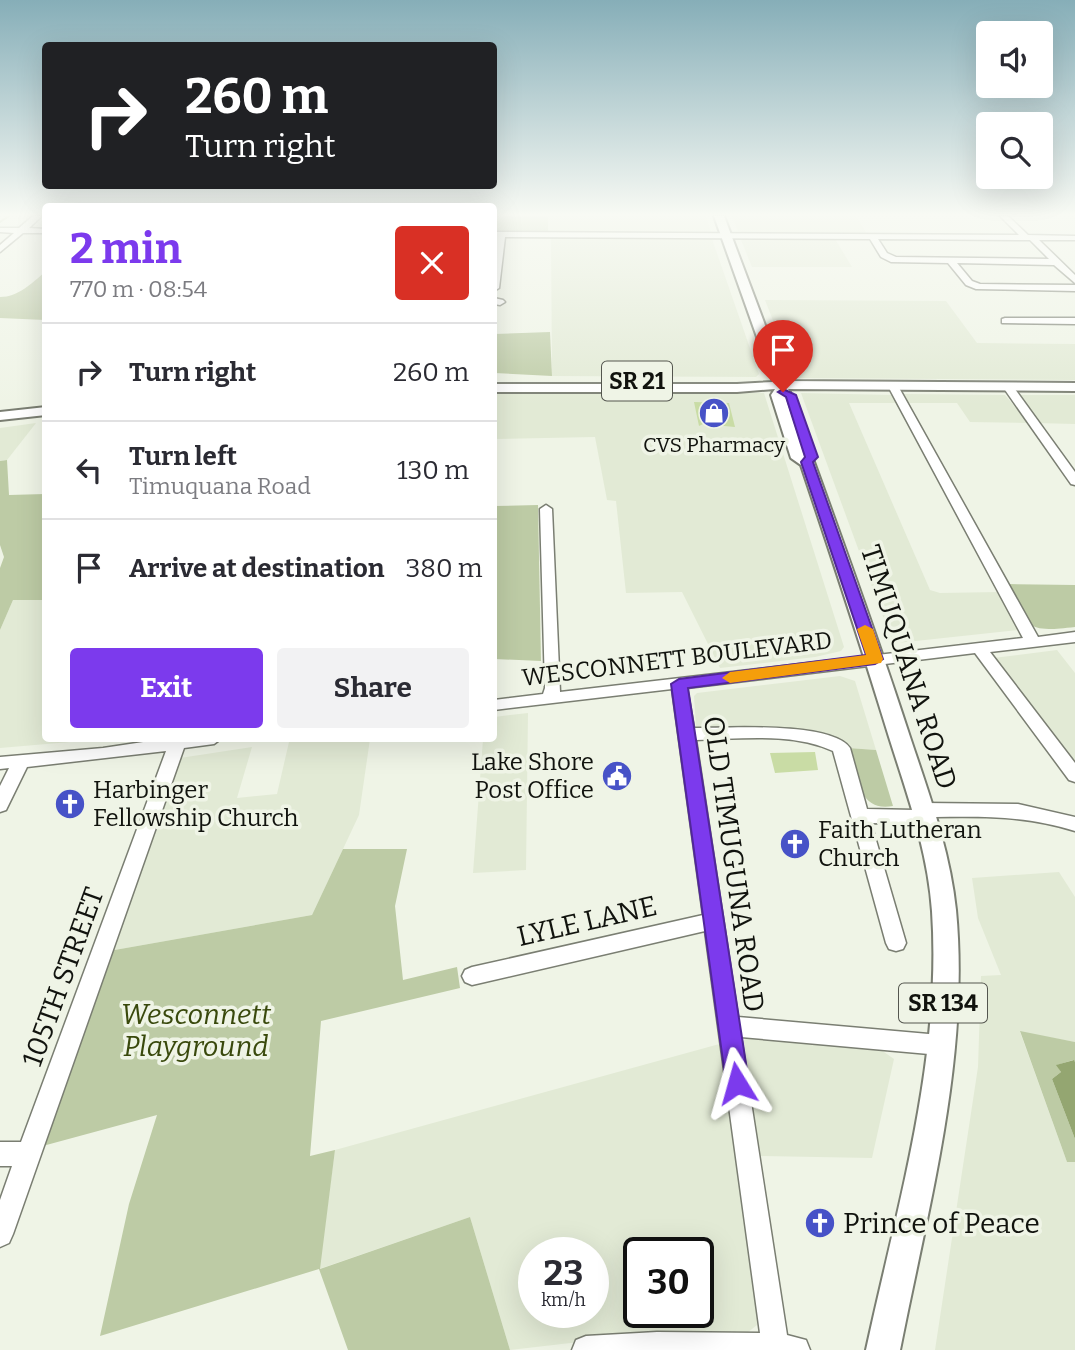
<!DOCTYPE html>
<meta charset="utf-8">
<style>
body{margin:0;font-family:Bitter,serif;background:#f2f2f3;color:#2b2b33;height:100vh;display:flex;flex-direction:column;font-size:26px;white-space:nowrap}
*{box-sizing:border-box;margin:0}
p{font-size:23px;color:#7c7c81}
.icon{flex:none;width:38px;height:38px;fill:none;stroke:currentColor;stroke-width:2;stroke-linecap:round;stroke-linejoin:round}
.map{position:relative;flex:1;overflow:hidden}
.side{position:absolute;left:42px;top:203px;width:455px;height:539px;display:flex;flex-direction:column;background:#fff;border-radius:7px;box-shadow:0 7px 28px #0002}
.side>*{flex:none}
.hud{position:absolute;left:42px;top:42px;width:455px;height:147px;border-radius:7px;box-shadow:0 7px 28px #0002;background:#202124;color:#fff;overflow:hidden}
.fabs{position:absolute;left:976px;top:21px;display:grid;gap:14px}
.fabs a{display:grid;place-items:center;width:77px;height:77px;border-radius:7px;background:#fff;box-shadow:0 7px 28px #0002;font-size:35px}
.speed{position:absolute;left:518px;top:1237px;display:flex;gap:14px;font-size:35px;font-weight:700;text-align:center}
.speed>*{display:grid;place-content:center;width:91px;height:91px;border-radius:50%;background:#fff;box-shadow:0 7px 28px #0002;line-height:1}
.speed small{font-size:18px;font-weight:400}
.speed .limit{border:4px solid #111;border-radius:10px;background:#fff;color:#111}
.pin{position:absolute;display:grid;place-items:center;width:60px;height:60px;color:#fff;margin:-72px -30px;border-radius:50% 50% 50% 0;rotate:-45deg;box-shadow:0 0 7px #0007}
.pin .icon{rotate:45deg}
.me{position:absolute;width:77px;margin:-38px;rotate:352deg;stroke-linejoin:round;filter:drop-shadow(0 0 5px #0008)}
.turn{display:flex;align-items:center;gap:24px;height:147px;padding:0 28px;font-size:32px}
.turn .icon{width:91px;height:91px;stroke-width:2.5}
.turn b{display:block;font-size:49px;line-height:60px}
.round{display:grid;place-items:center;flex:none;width:74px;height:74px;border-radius:7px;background:#f2f2f3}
.overview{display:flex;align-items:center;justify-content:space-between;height:119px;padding:0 28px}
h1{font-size:42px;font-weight:700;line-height:52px;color:#7c3aed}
.cta{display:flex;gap:14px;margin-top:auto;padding:14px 28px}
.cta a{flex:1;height:80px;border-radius:7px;background:#7c3aed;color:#fff;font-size:28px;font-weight:700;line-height:80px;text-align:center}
.cta a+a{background:#f2f2f3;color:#2b2b33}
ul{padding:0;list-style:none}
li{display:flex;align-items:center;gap:21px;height:98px;padding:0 28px;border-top:2px solid #e1e1e2}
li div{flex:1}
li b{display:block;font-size:26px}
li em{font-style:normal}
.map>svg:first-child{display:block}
.built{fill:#e2ead5;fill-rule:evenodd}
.green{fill:#bdcba5}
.water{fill:#94a671}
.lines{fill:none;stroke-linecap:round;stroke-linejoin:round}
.stream{stroke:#94a671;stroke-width:2}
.building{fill:#c9dca5}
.minor-casing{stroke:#7a7e72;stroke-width:3}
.major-casing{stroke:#7a7e72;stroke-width:4}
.minor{fill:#fff;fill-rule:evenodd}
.major{fill:#fff;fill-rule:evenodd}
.route{fill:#7c3aed;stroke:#51269a;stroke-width:2}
.slow{fill:#f59e0b}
.labels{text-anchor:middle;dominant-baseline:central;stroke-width:7;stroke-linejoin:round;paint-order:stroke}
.far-poi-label{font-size:21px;fill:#11130e;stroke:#eff4e6}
.shield{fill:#eff4e6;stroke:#54564f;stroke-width:2}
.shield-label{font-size:23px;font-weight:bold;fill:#11130e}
.street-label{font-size:24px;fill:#11130e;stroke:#eff4e6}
.poi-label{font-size:24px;fill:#11130e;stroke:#eff4e6;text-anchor:start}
.near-street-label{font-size:28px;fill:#11130e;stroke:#eff4e6}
.near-park-label{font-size:28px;font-style:italic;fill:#39490c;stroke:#eff4e6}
.near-poi-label{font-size:28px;fill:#11130e;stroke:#eff4e6;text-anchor:start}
</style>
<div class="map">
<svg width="1075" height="1350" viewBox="0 0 1075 1350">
<rect width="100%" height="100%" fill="#eff4e6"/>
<g class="built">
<polygon points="548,216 706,216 711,232 548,233"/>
<polygon points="732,216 856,216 867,234 742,232 738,231"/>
<polygon points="551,236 712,239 759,374 756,377 552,376"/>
<polygon points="747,238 835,239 852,267 752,267 741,240"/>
<polygon points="765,300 946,301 977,343 1075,344 1075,380 798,378 795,377"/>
<polygon points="566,391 764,393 844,647 841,651 815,657 720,668 682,592 626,593 616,501 607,500 595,437 494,439 494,392"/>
<polygon points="801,393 893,395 898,403 849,403 930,590 940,593 999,592 1018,630 897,643 892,641"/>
<polygon points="903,394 1005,395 1029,423 970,422 957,403 905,403"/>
<polygon points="1017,395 1075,395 1075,424 1036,423"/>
<polygon points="36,423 7,460 0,461 0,428"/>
<polygon points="13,600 45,600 46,738 105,739 0,748 0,630"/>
<polygon points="1057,650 1075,673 1075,760 1069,761 993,658"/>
<polygon points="840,676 855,681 876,750 848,748 834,737 792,731 703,730 696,726 694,696 697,693"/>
<polygon points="528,713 526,870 473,873 483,739 494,738 494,717"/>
<polygon points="321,738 370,739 359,815 312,915 109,951 180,758 252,747 237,798 277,794 289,742"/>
<polygon points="1059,872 1075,897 1075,1042 1020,1032 1067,1162 1075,1162 1075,1350 935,1350 978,1067 981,976 1001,975 978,918 972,878"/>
<polygon points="754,1033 874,1045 894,1059 872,1158 756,1156 740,1048 743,1041"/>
<path d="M723,1043L761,1309L757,1325L747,1333L614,1338L510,1350L470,1217L319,1269L335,1150ZM534,1253H593V1312H534ZM639,1253H698V1312H639Z"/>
</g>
<g class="green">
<polygon points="494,216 548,216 548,233 494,231"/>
<path d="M45,272V320L0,318V297C18,297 32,283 45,272Z"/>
<polygon points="550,332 552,376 494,373 494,334"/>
<polygon points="7,460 9,495 45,494 46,600 13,600 0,630 0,568 4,557 0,545 0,461"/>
<polygon points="538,505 541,661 494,659 494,506"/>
<path d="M1007,584L1075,585V627C1023,633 1031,628 1007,584Z"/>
<path d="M848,748L876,750L893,806C858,813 856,774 848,748Z"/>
<polygon points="343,849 407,849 395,906 403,980 457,967 460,988 321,1021 310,1156 335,1150 320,1269 470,1217 510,1350 348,1350 319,1269 100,1336 129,1204 157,1115 39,1147 109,951 312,915"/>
<polygon points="1020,1031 1075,1042 1075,1062 1073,1060 1057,1065 1061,1072 1052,1079 1075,1139 1075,1162 1067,1162"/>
</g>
<polygon class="water" points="1074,1060 1075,1062 1075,1139 1052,1079 1061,1072 1056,1065"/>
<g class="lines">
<polyline class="stream" points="0,222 9,216"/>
</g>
<g class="building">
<polygon points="694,402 729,403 735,427 703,424 699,426"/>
<polygon points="815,752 818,770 775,773 770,753"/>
</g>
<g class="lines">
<g class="minor-casing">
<g id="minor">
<polygon points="33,216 42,216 29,228 46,229 46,233 23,233 0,252 0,245 14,233 0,232 0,228 19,228"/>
<path d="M1000,216H1008L1028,235L1075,236V240H1039L1075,275V283L1054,265L957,263L972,281L980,284L1075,285V291L976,289L966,285L948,263L891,262L881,257L870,239L505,237L499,288L494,291L497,236H494V232L1019,235ZM878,239L1030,240L1049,259L896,257L887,253Z"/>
<polygon points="494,298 503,300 505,302 500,305 494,304"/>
<polygon points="1005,318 1075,318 1075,324 1002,323 1002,319"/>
<path d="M893,383L898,386L1038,637L1075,632V642L990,652L1075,763V782L1069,780L975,653L687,688L694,728C726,728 831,721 850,748L867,809L915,810L918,805L924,803L1018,804L1075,817V831C1028,816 984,816 935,817L932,822L926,824L871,823L906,943L903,949L896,951L889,949L886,943L833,751C792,732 740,739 696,740L738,1017L940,1035L948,1038L951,1045L948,1052L940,1055L741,1037L787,1335L806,1340L810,1350H572L576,1340L586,1336L657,1332L760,1333L705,931L472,985L465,982L462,976L465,970L472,967L703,915L672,689L494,710V700L543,694L545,688L540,509L546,505L552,509L560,692L1023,638L888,386Z"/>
<polygon points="1004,385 1012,385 1075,472 1075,485 1071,484 1003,387"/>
<polygon points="170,738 222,738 214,744 184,748 13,1234 9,1243 0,1247 0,1200 12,1166 0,1166 0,1142 21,1142 166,751 27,767 6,810 0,812 0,786 9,768 0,769 0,757 103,748"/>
</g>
</g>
<g class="major-casing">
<g id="major">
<path d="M714,216H724L786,381L1075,383V391L788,389L790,392L785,396L804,455L814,462C847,553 880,645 910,737C929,794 950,851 956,910C970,1058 928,1207 900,1350H866C897,1207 942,1059 932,911C928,851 907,794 889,737C861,645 831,555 801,465L791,458L771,395L775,389L737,392H494V384H737L773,382Z"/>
<polygon points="46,407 46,415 0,420 0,412"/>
</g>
</g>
<use href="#minor" class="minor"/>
<use href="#major" class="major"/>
</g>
<linearGradient id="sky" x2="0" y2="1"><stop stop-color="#86aeb8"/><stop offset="0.53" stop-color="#f8faf4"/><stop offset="1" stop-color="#f8faf4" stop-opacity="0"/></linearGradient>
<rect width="1075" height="405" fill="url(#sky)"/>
<polygon class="route" points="783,389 796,395 818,457 813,462 883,659 875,664 688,688 749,1083 745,1091 737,1094 729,1091 726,1083 671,684 679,679 866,655 801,462 805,457 786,397 778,392"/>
<polygon class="slow" points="865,625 873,629 883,659 881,663 730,683 722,678 730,672 866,655 857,629"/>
<defs>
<g id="shop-disc" transform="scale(1.575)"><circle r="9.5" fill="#4752c7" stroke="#eff4e6"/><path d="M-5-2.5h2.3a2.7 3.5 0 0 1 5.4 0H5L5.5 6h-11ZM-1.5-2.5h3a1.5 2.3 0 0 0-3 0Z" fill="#fff"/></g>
<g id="civic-disc" transform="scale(1.575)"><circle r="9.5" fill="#4752c7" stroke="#eff4e6"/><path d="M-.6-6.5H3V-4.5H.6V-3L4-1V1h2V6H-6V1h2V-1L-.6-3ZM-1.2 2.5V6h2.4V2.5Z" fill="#fff"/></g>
<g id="church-disc" transform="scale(1.575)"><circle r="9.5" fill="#4752c7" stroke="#eff4e6"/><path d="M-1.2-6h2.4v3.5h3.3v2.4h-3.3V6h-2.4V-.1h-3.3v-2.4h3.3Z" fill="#fff"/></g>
</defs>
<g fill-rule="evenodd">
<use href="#shop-disc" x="714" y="413"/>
<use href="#civic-disc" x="617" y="776"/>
<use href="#church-disc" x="70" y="804"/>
<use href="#church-disc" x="795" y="844"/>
<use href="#church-disc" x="820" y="1223"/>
</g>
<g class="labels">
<g class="far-poi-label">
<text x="714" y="445">CVS Pharmacy</text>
</g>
<g class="shield">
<rect x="602" y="361.5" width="70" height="39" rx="5"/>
<rect x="899" y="983.5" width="88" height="39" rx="5"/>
</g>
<g class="shield-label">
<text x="637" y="381">SR 21</text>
<text x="943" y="1003">SR 134</text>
</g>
<g class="street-label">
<text transform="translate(677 659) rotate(-7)">WESCONNETT BOULEVARD</text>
</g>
<g class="poi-label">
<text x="594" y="762" text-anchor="end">Lake Shore<tspan x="594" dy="28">Post Office</tspan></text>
<text x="93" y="790">Harbinger<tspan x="93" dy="28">Fellowship Church</tspan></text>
<text x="818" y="830">Faith Lutheran<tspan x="818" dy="28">Church</tspan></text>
</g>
<g class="near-street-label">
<text transform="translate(909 667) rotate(72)">TIMUQUANA ROAD</text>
<text transform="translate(734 864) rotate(82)">OLD TIMUGUNA ROAD</text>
<text transform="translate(587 921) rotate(-13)">LYLE LANE</text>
<text transform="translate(63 977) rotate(-70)">105TH STREET</text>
</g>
<g class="near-park-label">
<text x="196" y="1014">Wesconnett<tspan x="196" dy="32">Playground</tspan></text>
</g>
<g class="near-poi-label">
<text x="843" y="1223">Prince of Peace</text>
</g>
</g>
</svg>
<div class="fabs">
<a><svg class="icon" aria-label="sound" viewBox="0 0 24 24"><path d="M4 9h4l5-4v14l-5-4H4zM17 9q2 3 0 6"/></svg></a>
<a><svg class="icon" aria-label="search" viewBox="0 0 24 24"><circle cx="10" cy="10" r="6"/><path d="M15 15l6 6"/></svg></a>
</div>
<div class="speed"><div>23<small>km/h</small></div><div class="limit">30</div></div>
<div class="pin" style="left:783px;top:392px;background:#d93025"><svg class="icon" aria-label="arrive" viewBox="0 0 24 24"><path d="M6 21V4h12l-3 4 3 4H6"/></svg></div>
<svg class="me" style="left:737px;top:1083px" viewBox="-20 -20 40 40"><path d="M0-17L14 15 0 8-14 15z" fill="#7c3aed" stroke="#fff" stroke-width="4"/></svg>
<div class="hud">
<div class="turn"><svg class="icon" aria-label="right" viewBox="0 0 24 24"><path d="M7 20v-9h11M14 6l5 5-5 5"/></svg><div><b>260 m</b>Turn right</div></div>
</div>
<section class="side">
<div class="overview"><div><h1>2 min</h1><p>770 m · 08:54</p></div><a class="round" style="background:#d93025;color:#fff"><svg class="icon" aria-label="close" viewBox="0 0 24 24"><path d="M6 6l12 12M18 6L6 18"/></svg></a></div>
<ul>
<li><svg class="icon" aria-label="right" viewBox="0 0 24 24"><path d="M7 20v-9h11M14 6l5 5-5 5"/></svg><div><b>Turn right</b></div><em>260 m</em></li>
<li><svg class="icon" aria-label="left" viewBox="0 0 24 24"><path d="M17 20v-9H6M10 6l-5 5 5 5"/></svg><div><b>Turn left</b><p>Timuquana Road</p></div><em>130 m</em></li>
<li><svg class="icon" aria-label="arrive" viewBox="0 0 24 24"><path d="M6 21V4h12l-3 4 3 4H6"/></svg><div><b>Arrive at destination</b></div><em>380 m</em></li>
</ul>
<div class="cta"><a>Exit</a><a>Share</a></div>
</section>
</div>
